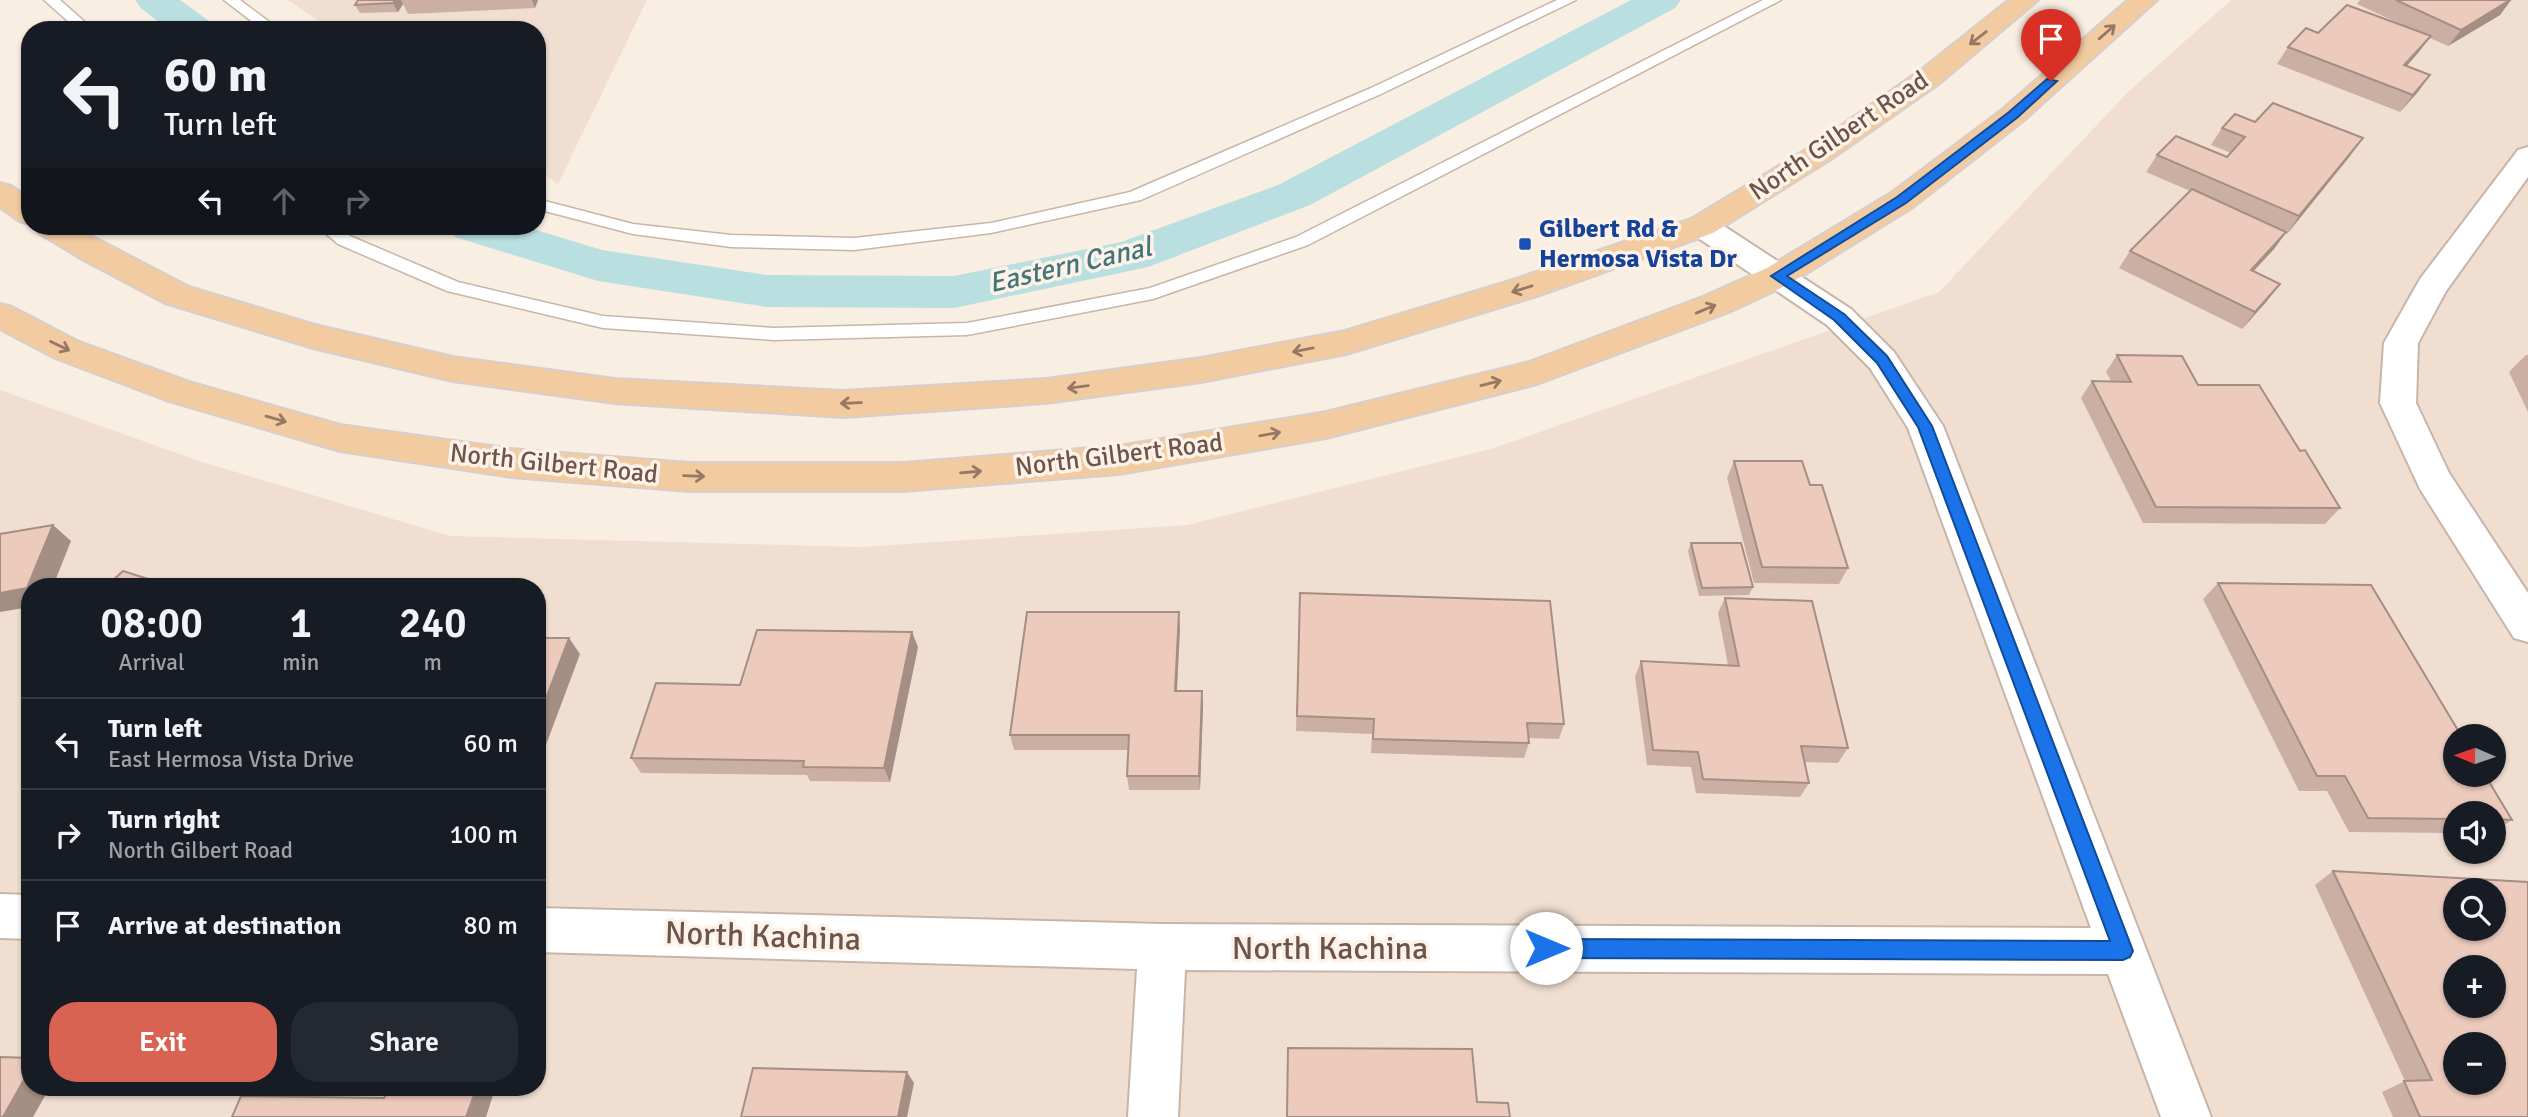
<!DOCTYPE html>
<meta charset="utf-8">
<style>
body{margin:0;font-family:Signika,sans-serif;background:#242831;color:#f1f3f6;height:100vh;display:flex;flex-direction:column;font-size:26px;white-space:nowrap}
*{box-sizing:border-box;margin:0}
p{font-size:23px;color:#9ea1a6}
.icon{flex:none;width:38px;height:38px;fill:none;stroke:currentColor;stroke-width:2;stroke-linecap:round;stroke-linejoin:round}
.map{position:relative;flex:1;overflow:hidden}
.sheet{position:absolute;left:21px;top:578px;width:525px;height:518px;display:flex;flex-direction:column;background:#171b24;border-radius:28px;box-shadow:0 2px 5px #0004}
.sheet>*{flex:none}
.hud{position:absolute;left:21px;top:21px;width:525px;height:214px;border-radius:28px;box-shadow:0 2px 5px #0004;background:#171b24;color:#f1f3f6;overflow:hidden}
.needle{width:46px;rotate:272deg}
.tools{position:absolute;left:2443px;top:724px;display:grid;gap:14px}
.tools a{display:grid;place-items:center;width:63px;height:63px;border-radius:50%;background:#171b24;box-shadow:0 2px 5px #0004;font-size:35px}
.pin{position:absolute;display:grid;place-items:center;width:60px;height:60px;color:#fff;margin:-72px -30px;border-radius:50% 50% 50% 0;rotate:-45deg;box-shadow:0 0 7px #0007}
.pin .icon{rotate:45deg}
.me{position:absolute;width:77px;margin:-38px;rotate:90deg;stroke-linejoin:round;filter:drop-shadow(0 0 5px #0008)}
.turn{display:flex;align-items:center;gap:24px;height:147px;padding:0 28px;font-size:32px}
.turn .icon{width:91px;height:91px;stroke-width:2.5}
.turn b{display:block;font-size:49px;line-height:60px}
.lanes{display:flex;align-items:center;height:66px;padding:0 28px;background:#0003;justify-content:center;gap:35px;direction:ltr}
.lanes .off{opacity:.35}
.eta{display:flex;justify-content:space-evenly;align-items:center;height:119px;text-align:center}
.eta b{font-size:42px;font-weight:600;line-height:49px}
.primary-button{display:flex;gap:14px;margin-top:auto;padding:14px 28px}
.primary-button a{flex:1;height:80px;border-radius:28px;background:#d86353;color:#fff;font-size:28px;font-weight:600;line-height:80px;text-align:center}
.primary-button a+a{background:#242831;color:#f1f3f6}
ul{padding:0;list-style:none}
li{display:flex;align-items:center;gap:21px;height:91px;padding:0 28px;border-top:2px solid #363941}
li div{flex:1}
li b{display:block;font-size:26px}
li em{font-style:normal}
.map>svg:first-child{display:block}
.residential{fill:#f0dfd1;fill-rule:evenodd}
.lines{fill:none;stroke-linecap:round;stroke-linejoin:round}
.canal{fill:#b9dfe0;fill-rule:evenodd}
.service-casing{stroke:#c8b5aa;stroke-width:3}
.minor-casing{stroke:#c8b5aa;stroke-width:4}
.primary-casing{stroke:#d6cfcd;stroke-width:4}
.service{fill:#fff;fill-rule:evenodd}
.minor{fill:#fff;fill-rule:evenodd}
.primary{fill:#f2cba0;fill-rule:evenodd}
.wall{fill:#cbafa3}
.shaded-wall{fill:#a58e84}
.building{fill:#eccbbd;stroke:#a58e84;stroke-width:2;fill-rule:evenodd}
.oneway{stroke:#967864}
.route{fill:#1a73e8;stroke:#114b97;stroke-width:2}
.transit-dot{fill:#1a4fb4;stroke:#fdf2e8;stroke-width:2.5}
.labels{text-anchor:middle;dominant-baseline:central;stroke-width:7;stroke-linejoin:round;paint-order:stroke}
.street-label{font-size:26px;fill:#6e544b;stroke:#fdf2e8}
.transit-label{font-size:26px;font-weight:bold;fill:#164399;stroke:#fdf2e8;text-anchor:start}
.water-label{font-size:28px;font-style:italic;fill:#447679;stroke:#fdf2e8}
.near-street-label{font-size:32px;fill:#6e544b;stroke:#fdf2e8}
</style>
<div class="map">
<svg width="2528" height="1117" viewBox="0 0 2528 1117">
<rect width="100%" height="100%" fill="#f9eee2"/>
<g class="residential">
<polygon points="288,0 647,0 558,184 537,169 537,30 332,30"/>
<path d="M2231,0H2528V1117H0V390L199,461L450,536L861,547L1187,525L1494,448L1939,292L2128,92ZM30,586H537V1087H30ZM2455,737H2494V775H2455ZM2455,814H2494V852H2455ZM2455,891H2494V929H2455ZM2455,968H2494V1006H2455ZM2455,1045H2494V1083H2455Z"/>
</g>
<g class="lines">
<g class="canal">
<polygon points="135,0 180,0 209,21 215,30 169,30 141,8"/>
<polygon points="1631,0 1681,0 1675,8 1310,205 1148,267 954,308 767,307 598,281 455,237 449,226 523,226 602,250 767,275 954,276 1121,242 1278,185"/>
</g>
<g class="service-casing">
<g id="service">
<polygon points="44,0 60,0 94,30 78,30"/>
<polygon points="224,0 240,0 280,30 263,30"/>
<polygon points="1557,0 1576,0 1381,94 1141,200 991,233 854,250 731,247 633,234 537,209 537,199 633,224 731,235 854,238 991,223 1130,192 1371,88"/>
<polygon points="1763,0 1781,0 1308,245 1153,299 967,335 774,340 603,328 447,291 338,244 317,226 337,226 350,236 458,282 603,316 774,328 967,323 1150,288 1296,237"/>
</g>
</g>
<g class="minor-casing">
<g id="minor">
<polygon points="2528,147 2528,177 2446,291 2418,343 2416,403 2449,473 2528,593 2528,642 2514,638 2420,489 2380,403 2384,343 2420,279 2518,150"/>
<polygon points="1702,216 1713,219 1851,309 1894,352 1943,426 2211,1117 2161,1117 2108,974 1185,970 1178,1117 1128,1117 1137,969 537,952 537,908 1162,924 2091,928 1908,428 1870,368 1827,325 1691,233 1686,226 1691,219"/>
<polygon points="0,894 30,895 30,939 0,938"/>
</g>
</g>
<g class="primary-casing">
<g id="primary">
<polygon points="2009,0 2038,0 1941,82 1834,157 1713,233 1537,296 1346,354 1201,382 1046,403 843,417 615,403 453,381 313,348 165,303 82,259 39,233 34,226 72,226 189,287 315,325 453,357 615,379 843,391 1046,379 1201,358 1345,331 1513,280 1691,219 1814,145 1921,70"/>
<polygon points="2128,0 2157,0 2023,121 1913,207 1789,284 1729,312 1537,384 1326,438 1119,474 903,491 690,491 511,477 340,451 166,400 55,358 0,329 0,304 12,307 79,342 189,382 340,425 511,449 690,463 903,463 1119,446 1326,412 1529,362 1705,296 1767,268 1891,193 2003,109"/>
<polygon points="0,183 11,186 30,199 30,224 19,221 0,207"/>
</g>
</g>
<use href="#service" class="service"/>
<use href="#minor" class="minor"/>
<use href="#primary" class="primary"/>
</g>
<g class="wall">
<polygon points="358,0 538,0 535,8 408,14 403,4 398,12 360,13 355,5"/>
<polygon points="2360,0 2511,0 2500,15 2448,46 2430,38 2418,53 2407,66 2430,75 2400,112 2277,64 2288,47 2409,28 2357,4"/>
<polygon points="2255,122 2350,156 2287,234 2286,233 2274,249 2253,271 2267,301 2242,329 2119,268 2130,251 2190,191 2146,172 2157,155 2227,157 2231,153 2211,145 2222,128"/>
<polygon points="2117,355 2198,385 2300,451 2340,508 2325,524 2143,523 2081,398 2092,381 2111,381 2106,372"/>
<polygon points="2526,355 2528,355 2528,412 2509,372"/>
<polygon points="1734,461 1810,485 1848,568 1839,584 1754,583 1727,478"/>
<polygon points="1691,543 1753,587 1749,595 1699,596 1688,551"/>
<polygon points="2218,583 2512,820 2494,832 2494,814 2455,814 2455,833 2349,832 2327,791 2299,791 2203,599"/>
<polygon points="1300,593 1564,724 1559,739 1528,738 1529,743 1524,758 1371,753 1372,734 1296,731"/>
<polygon points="1725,598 1848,748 1838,763 1804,762 1809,783 1800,797 1696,793 1691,767 1647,765 1635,677 1641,661 1728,665 1718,613"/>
<polygon points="1180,628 1177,691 1202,691 1203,706 1200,790 1129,790 1127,776 1128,750 1014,750 1010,735"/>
<polygon points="918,647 890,782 810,781 807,775 641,773 631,758 740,685"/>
<polygon points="2333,871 2528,1117 2393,1117 2382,1092 2405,1081 2315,885"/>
</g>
<g class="shaded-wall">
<polygon points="395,0 401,0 403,4 398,12 393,3"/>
<polygon points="532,0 538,0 535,8"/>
<polygon points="2510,0 2511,0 2500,15 2448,46 2461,30"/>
<polygon points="2431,36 2418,53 2392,82 2404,65"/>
<polygon points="2430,75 2418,92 2400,112 2413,95"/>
<polygon points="2363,138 2350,156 2287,234 2299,216"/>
<polygon points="2286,232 2274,249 2239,287 2251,270"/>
<polygon points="2280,284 2267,301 2242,329 2255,312"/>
<polygon points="53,525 71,541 53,586 30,586 30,607 0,612 0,593"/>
<polygon points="452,579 458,586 449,586"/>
<polygon points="1179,612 1180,628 1176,706 1175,691"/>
<polygon points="912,632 918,647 890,782 884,768"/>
<polygon points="569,638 580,654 537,769 537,722"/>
<polygon points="1202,691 1203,706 1200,790 1199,776"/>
<polygon points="30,1069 30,1087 50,1087 33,1117 3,1117"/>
<polygon points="907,1072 914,1083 907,1117 898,1117"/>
<polygon points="477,1087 487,1087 494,1092 486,1117 466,1117"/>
</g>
<g class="building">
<polygon points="358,0 395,0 393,3 355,5"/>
<polygon points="2396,0 2510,0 2461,30"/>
<polygon points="2347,5 2431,36 2404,65 2430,75 2413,95 2288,47 2306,28 2318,33"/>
<polygon points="2273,103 2363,138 2299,216 2157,155 2176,136 2227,157 2245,137 2222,128 2235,114 2255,122"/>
<polygon points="2192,189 2286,232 2251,270 2280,284 2255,312 2130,251"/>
<polygon points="2117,355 2182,356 2198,385 2259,385 2300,451 2305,450 2340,508 2156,507 2092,381 2131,382"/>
<polygon points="1734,461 1802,461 1810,485 1822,485 1848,568 1762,567"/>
<polygon points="53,525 27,588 0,593 0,534"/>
<polygon points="1691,543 1741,543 1753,587 1702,588"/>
<polygon points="123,571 170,586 107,586"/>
<polygon points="392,579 452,579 449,586 388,586"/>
<polygon points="2218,583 2371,585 2462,737 2455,737 2455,775 2485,775 2512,820 2494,819 2494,814 2455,814 2455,819 2368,818 2345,776 2317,776"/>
<polygon points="1300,593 1550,601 1564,724 1527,723 1529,743 1373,739 1374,719 1297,716"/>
<polygon points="1725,598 1812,601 1848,748 1801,746 1809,783 1703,779 1698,752 1653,750 1641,661 1739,666"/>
<polygon points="1027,612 1179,612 1175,691 1202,691 1199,776 1127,776 1129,735 1010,735"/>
<polygon points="757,630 912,632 884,768 803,767 804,761 631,758 656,683 740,685"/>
<polygon points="537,638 569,638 537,722"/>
<path d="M2333,871L2528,882V1117H2420L2404,1081L2432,1080ZM2455,891H2494V929H2455ZM2455,968H2494V1006H2455ZM2455,1045H2494V1083H2455Z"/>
<polygon points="1288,1048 1472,1049 1477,1102 1508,1103 1510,1117 1287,1117"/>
<polygon points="0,1057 30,1058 30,1069 3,1117 0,1117"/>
<polygon points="753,1068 907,1072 898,1117 741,1117"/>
<polygon points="389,1087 477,1087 466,1117 232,1117 241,1096 384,1098"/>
</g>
<defs><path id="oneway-shaft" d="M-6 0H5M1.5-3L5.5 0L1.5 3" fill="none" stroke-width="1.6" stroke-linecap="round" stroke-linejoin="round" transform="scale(1.75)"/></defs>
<g class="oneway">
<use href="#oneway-shaft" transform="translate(2107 32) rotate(-41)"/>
<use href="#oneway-shaft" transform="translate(1978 38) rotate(142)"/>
<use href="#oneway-shaft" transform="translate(1522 289) rotate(163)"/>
<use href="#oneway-shaft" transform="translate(1706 309) rotate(-23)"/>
<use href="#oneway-shaft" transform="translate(60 346) rotate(26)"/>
<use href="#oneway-shaft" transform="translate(1303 350) rotate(169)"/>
<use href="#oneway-shaft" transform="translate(1491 383) rotate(-14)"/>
<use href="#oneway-shaft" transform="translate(1078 387) rotate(172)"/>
<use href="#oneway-shaft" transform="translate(851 403) rotate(178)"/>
<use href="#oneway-shaft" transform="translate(276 419) rotate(16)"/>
<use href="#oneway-shaft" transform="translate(1270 434) rotate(-10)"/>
<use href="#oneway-shaft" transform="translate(971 472) rotate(-5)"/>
<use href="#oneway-shaft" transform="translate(694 476) rotate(2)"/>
</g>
<polygon class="route" points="2047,79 2057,81 2018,117 1906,203 1787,276 1844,314 1887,356 1932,426 2133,951 2130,957 2123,960 1546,958 1540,955 1537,948 1540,942 1546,939 2110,941 1918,427 1877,363 1834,320 1771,276 1897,197 2009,112"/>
<rect class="transit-dot" x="1518" y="237" width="14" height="14" rx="3.5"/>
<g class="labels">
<g class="street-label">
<text transform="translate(1839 136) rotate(-34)">North Gilbert Road</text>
<text transform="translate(1119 455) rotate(-7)">North Gilbert Road</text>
<text transform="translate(554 464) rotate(6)">North Gilbert Road</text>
</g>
<g class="transit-label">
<text x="1539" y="229">Gilbert Rd &amp;<tspan x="1539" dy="30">Hermosa Vista Dr</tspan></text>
</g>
<g class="water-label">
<text transform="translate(1070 265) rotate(-13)">Eastern Canal</text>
</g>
<g class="near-street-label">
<text transform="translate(763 936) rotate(2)">North Kachina</text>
<text x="1330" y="948">North Kachina</text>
</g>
</g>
</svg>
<div class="tools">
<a><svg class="needle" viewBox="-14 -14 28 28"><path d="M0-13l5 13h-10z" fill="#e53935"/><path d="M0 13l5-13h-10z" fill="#9ea1a6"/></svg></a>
<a><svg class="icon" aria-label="sound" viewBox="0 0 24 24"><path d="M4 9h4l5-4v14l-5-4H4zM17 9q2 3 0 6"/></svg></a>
<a><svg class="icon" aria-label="search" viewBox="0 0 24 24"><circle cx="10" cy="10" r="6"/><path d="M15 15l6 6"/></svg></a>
<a>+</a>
<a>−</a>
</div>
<div class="pin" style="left:2051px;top:81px;background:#d93025"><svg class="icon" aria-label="arrive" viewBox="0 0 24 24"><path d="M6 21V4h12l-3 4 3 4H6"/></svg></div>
<svg class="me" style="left:1546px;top:948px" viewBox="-20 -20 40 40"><circle r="19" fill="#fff"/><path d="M0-13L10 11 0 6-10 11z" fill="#1a73e8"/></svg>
<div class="hud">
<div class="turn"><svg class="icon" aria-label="left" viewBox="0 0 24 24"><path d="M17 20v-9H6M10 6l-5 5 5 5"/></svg><div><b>60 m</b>Turn left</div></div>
<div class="lanes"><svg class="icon" aria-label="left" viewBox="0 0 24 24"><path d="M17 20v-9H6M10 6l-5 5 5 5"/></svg><svg class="icon off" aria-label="ahead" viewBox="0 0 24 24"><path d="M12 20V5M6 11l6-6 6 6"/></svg><svg class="icon off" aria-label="right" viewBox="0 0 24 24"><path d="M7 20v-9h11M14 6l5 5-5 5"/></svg></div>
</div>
<section class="sheet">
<div class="eta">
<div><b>08:00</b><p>Arrival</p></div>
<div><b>1</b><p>min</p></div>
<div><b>240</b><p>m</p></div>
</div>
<ul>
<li><svg class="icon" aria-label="left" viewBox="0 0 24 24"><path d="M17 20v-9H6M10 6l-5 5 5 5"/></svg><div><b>Turn left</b><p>East Hermosa Vista Drive</p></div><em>60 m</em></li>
<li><svg class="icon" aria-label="right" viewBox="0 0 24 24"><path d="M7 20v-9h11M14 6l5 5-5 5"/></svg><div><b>Turn right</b><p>North Gilbert Road</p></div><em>100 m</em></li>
<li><svg class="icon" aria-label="arrive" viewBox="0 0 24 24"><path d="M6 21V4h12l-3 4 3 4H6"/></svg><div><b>Arrive at destination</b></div><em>80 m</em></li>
</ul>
<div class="primary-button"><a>Exit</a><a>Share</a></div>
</section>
</div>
